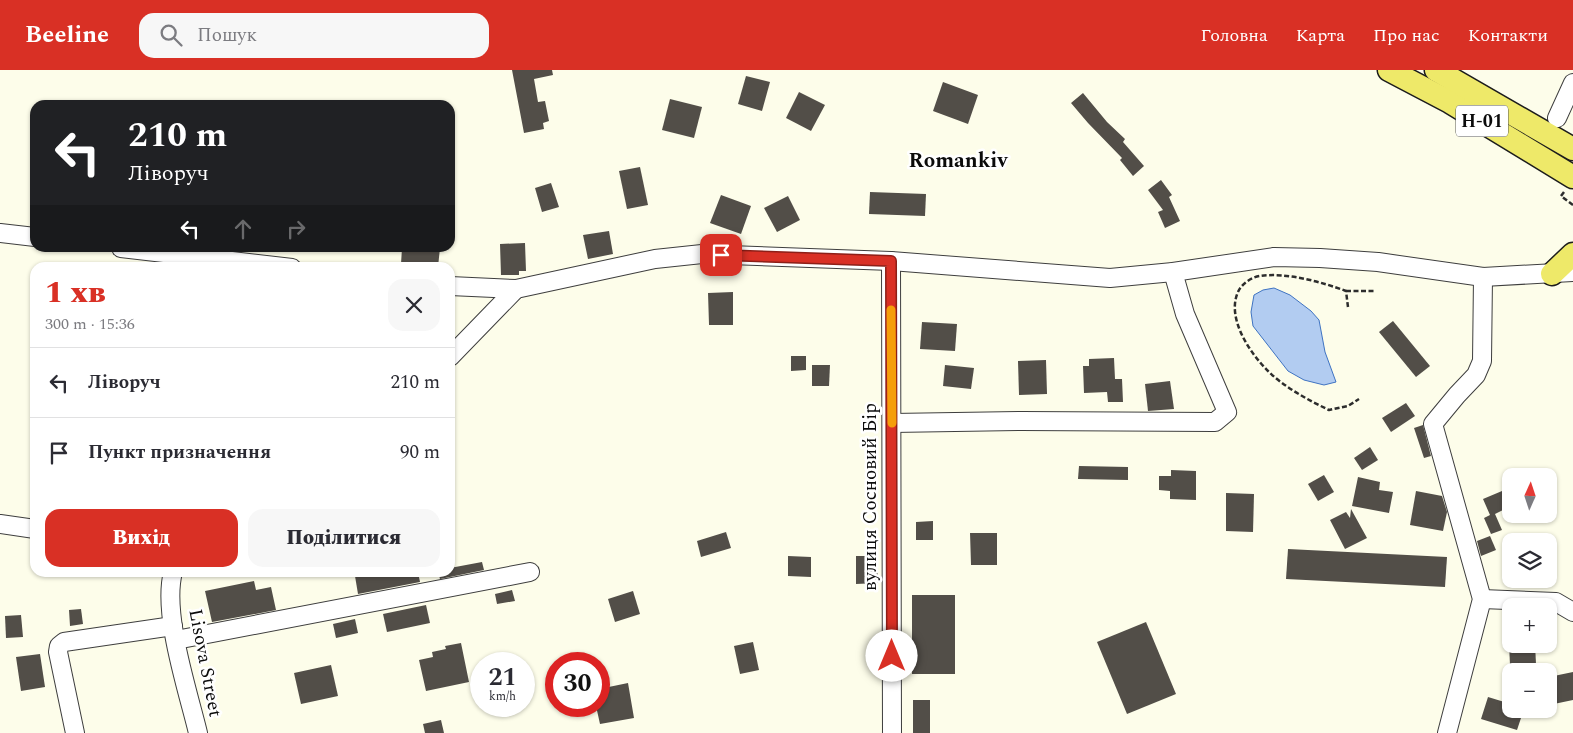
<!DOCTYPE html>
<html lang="uk">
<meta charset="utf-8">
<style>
body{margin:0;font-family:Spectral,serif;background:#f7f7f7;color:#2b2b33;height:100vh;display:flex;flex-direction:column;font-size:19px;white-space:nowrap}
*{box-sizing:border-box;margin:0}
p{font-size:16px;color:#7c7c81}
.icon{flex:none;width:28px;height:28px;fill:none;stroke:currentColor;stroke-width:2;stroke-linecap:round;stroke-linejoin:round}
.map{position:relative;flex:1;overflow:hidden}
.drawer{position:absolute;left:30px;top:192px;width:425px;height:315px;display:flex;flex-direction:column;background:#fff;border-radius:15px;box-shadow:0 1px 4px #0004}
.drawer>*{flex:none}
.banner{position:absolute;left:30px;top:30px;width:425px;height:152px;border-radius:15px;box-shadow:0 1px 4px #0004;background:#202124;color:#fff;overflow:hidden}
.needle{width:32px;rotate:3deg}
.fabs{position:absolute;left:1502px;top:398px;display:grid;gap:10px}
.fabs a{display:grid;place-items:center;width:55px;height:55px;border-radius:10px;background:#fff;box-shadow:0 1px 4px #0004;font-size:25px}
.speed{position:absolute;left:470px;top:582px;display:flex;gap:10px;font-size:25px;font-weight:700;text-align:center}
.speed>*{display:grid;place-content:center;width:65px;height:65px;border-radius:50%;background:#fff;box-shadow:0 1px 4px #0004;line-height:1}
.speed small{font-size:12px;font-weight:400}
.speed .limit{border:8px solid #d22;background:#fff;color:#111}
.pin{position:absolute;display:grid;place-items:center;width:42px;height:42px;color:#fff;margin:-21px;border-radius:10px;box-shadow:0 2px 8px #0006}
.me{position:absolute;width:55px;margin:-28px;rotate:0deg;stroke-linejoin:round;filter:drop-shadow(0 0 4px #0008)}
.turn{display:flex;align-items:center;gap:18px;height:105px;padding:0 15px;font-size:22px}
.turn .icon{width:65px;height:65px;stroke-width:2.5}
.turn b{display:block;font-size:35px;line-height:42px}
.lanes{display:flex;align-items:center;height:48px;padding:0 15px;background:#0003;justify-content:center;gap:25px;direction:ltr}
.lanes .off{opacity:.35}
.round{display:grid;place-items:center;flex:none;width:52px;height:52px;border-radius:15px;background:#f7f7f7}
.overview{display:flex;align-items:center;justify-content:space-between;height:85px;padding:0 15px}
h1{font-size:30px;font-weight:800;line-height:38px;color:#d93025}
.action{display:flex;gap:10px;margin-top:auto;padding:10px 15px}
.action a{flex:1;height:58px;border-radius:15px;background:#d93025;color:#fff;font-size:20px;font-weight:800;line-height:58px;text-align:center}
.action a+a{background:#f7f7f7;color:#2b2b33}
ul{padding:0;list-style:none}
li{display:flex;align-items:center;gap:15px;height:70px;padding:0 15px;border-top:1px solid #e1e1e2}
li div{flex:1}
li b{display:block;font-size:19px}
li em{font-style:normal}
header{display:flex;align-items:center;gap:30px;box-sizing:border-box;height:70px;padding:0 25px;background:#d93025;color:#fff}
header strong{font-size:24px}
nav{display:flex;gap:28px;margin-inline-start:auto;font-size:18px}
.search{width:350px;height:45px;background:#f7f7f7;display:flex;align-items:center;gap:12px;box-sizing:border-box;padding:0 18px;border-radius:15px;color:#7c7c81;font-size:19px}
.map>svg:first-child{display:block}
.water{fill:#b2ccf1;stroke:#3f73c2}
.building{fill:#524e48}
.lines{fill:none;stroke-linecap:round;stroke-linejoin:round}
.minor-casing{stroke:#3e3e3e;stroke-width:20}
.major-casing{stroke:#1c1c1c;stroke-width:25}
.path{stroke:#2d2d2d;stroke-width:2.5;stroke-dasharray:5 2.5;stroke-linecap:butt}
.minor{stroke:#fff;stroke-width:18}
.major{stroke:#eee969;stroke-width:22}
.route-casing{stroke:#8d1f18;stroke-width:12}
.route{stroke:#d93025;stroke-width:9}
.slow{stroke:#f59e0b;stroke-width:9}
.labels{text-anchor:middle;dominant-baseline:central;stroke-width:5;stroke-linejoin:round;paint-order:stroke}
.shield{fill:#fff;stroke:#545454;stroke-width:1}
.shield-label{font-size:18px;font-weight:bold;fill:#0b0b0b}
.street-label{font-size:19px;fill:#0b0b0b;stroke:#fff}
.quarter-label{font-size:21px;font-weight:bold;fill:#0b0b0b;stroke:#fff}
</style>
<header>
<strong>Beeline</strong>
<div class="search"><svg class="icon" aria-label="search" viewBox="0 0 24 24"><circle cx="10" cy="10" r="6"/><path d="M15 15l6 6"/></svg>Пошук</div>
<nav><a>Головна</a><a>Карта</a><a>Про нас</a><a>Контакти</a></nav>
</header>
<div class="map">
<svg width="1573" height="663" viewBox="0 0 1573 663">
<rect width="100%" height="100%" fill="#fdfdea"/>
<polygon class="water" points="1274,218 1290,225 1311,241 1319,250 1325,282 1336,312 1324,315 1304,310 1288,301 1253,256 1251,242 1254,225 1263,220"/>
<g class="building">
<polygon points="512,0 552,0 553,5 534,9 538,32 545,31 549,51 543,53 544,59 524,63"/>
<polygon points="746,6 770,12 762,41 738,34"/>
<polygon points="943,12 978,25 968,54 933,41"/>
<polygon points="799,22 825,35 811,61 786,48"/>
<polygon points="1083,23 1107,52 1125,69 1123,72 1144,96 1133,106 1120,90 1122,88 1088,53 1071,33"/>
<polygon points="670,29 702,37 694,68 662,60"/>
<polygon points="640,97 648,135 627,139 619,101"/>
<polygon points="1161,110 1172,125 1169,127 1180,151 1165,158 1158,142 1163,140 1148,120"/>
<polygon points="551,113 559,137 542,142 535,118"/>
<polygon points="870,122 926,124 925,146 869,144"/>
<polygon points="721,125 751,136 741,164 710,153"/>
<polygon points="788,126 800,150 777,162 764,138"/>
<polygon points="609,161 613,184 588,189 583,165"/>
<polygon points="525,173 526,201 519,201 519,205 501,205 500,174"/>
<polygon points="402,178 440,178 438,197 401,194"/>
<polygon points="733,222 733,255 709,255 708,223"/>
<polygon points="1393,251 1430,296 1416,307 1379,262"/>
<polygon points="922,252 957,254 955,281 920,279"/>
<polygon points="791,286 806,286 806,300 791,301"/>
<polygon points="1114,288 1115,309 1122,309 1123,332 1108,332 1107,322 1084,323 1083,296 1089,296 1089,289"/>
<polygon points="1046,290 1047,324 1019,325 1018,291"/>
<polygon points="812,295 830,295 829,316 812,316"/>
<polygon points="945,295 974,298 971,319 943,316"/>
<polygon points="1170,311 1174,339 1148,341 1145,314"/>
<polygon points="1406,333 1415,346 1391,362 1382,348"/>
<polygon points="1423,355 1431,386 1424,388 1414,358"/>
<polygon points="1370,377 1378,390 1362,400 1354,388"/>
<polygon points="1079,396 1128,397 1128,410 1078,409"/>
<polygon points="1171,400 1196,401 1196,430 1170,429 1170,421 1159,420 1159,406 1171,406"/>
<polygon points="1324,405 1334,422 1318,431 1308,414"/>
<polygon points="1358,407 1380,412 1379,420 1393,422 1389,443 1352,436"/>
<polygon points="1416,421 1442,426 1447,442 1443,461 1410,455"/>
<polygon points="1502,421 1509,437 1495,444 1502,460 1491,464 1484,448 1490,445 1483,429"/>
<polygon points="1226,423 1254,424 1253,462 1226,461"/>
<polygon points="1351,439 1367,468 1345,479 1330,450 1346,442 1350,448"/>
<polygon points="933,451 933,470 916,470 916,452"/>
<polygon points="726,462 731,478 701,487 697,471"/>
<polygon points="970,463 997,463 997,495 971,495"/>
<polygon points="1490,466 1496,480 1481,486 1477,471"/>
<polygon points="1288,479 1447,487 1445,517 1286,509"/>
<polygon points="788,486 811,487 811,507 788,506"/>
<polygon points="856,486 877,486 878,513 856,514"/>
<polygon points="482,492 484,500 440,509 438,502 450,502 450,498"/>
<polygon points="373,502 418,502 420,512 358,524 355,506"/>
<polygon points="254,511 256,520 271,517 276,540 212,552 205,521"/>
<polygon points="512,520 515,531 497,534 495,524"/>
<polygon points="633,521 640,544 615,552 608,529"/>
<rect x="912" y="525" width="43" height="79"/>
<polygon points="426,535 430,553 387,562 383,544"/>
<polygon points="81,539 83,554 70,556 69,540"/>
<polygon points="21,545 23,567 6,568 5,546"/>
<polygon points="355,549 358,563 336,568 333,554"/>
<polygon points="1146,552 1176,624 1127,644 1097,572"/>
<polygon points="753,572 759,600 740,604 734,576"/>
<polygon points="461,573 469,612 426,621 419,590 433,587 432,582 446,579 445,576"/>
<polygon points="1509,574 1535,574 1536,594 1510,595"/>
<polygon points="40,584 45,617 21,621 16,587"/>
<polygon points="331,595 338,626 301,634 294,603"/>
<polygon points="1573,602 1573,630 1549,635 1549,607"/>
<polygon points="628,613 634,648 600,654 596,636 599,636 599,619"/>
<polygon points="1488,627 1511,634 1511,639 1524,639 1517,660 1481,649"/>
<rect x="913" y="630" width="17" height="33"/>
<polygon points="441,650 444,663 425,663 423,654"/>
</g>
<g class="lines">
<g class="minor-casing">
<g id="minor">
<polyline points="1557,48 1573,13"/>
<polyline points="0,163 35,167"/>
<polyline points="121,178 292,198"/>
<polyline points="891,191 892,663"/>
<polyline points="450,216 516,219 655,189 702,184 891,191 1110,208 1173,202 1274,187 1320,188 1378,192 1483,207 1573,202"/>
<polyline points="450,287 516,219"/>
<polyline points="892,353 1021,351 1215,352 1227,342 1185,244 1173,202"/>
<polyline points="0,454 35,459"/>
<path d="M173,502C162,544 188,621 198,663"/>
<polyline points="1482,529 1556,532 1573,542"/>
<polyline points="176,570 530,502"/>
<polyline points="75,663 58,582 59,576 64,572 173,556"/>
<polyline points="1447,663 1482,529 1433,354 1457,325 1476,305 1482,291 1483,207"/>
</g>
</g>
<g class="major-casing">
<g id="major">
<polyline points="1389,0 1450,32 1573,107"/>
<polyline points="1436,0 1573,79"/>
<polyline points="1552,204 1573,184"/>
</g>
</g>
<g class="path">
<polyline points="1564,122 1561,126 1573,135"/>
<polyline points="1346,221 1374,221"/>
<path d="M1348,237L1346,221C1322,212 1286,202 1260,206C1252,207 1243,213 1239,220C1225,246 1249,282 1268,301C1284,317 1308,330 1329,340L1348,336L1359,329"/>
</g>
<use href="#minor" class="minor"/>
<use href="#major" class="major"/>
</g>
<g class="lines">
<g class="route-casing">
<polyline id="route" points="721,185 891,191 892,586"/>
</g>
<use href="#route" class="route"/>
<polyline class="slow" points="891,240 892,353"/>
</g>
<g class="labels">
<rect class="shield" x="1456" y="35.5" width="52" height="31" rx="4"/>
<g class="shield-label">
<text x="1482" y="51">Н-01</text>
</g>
<g class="street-label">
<text transform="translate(870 427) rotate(-90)">вулиця Сосновий Бір</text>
<text transform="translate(205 593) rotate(79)">Lisova Street</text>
</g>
<g class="quarter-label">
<text x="958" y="91">Romankiv</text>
</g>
</g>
</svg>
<div class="fabs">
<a><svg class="needle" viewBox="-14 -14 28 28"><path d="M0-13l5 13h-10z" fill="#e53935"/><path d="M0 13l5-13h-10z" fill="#7c7c81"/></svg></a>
<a><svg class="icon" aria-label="layers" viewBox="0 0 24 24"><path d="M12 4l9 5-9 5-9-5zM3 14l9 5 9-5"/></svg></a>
<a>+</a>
<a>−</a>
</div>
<div class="speed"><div>21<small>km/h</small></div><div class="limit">30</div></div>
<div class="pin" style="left:721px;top:185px;background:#d93025"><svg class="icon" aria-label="arrive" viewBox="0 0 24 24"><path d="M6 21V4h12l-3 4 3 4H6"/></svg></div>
<svg class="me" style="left:892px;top:586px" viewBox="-20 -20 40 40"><circle r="19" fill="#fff"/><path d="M0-13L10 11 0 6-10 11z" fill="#d93025"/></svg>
<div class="banner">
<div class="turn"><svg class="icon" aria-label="left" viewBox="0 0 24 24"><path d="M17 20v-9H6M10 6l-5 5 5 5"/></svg><div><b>210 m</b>Ліворуч</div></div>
<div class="lanes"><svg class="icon" aria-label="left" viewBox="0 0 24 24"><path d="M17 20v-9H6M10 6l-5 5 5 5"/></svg><svg class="icon off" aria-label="ahead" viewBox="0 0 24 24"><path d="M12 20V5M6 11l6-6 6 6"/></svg><svg class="icon off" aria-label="right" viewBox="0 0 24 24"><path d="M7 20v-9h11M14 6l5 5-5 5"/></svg></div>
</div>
<section class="drawer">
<div class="overview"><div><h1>1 хв</h1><p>300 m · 15:36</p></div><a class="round"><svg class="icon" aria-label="close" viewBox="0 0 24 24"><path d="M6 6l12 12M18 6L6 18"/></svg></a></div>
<ul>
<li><svg class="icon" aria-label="left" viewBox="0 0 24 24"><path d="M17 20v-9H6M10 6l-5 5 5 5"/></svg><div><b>Ліворуч</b></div><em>210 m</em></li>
<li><svg class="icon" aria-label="arrive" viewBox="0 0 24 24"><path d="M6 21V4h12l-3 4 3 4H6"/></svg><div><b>Пункт призначення</b></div><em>90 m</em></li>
</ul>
<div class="action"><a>Вихід</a><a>Поділитися</a></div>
</section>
</div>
